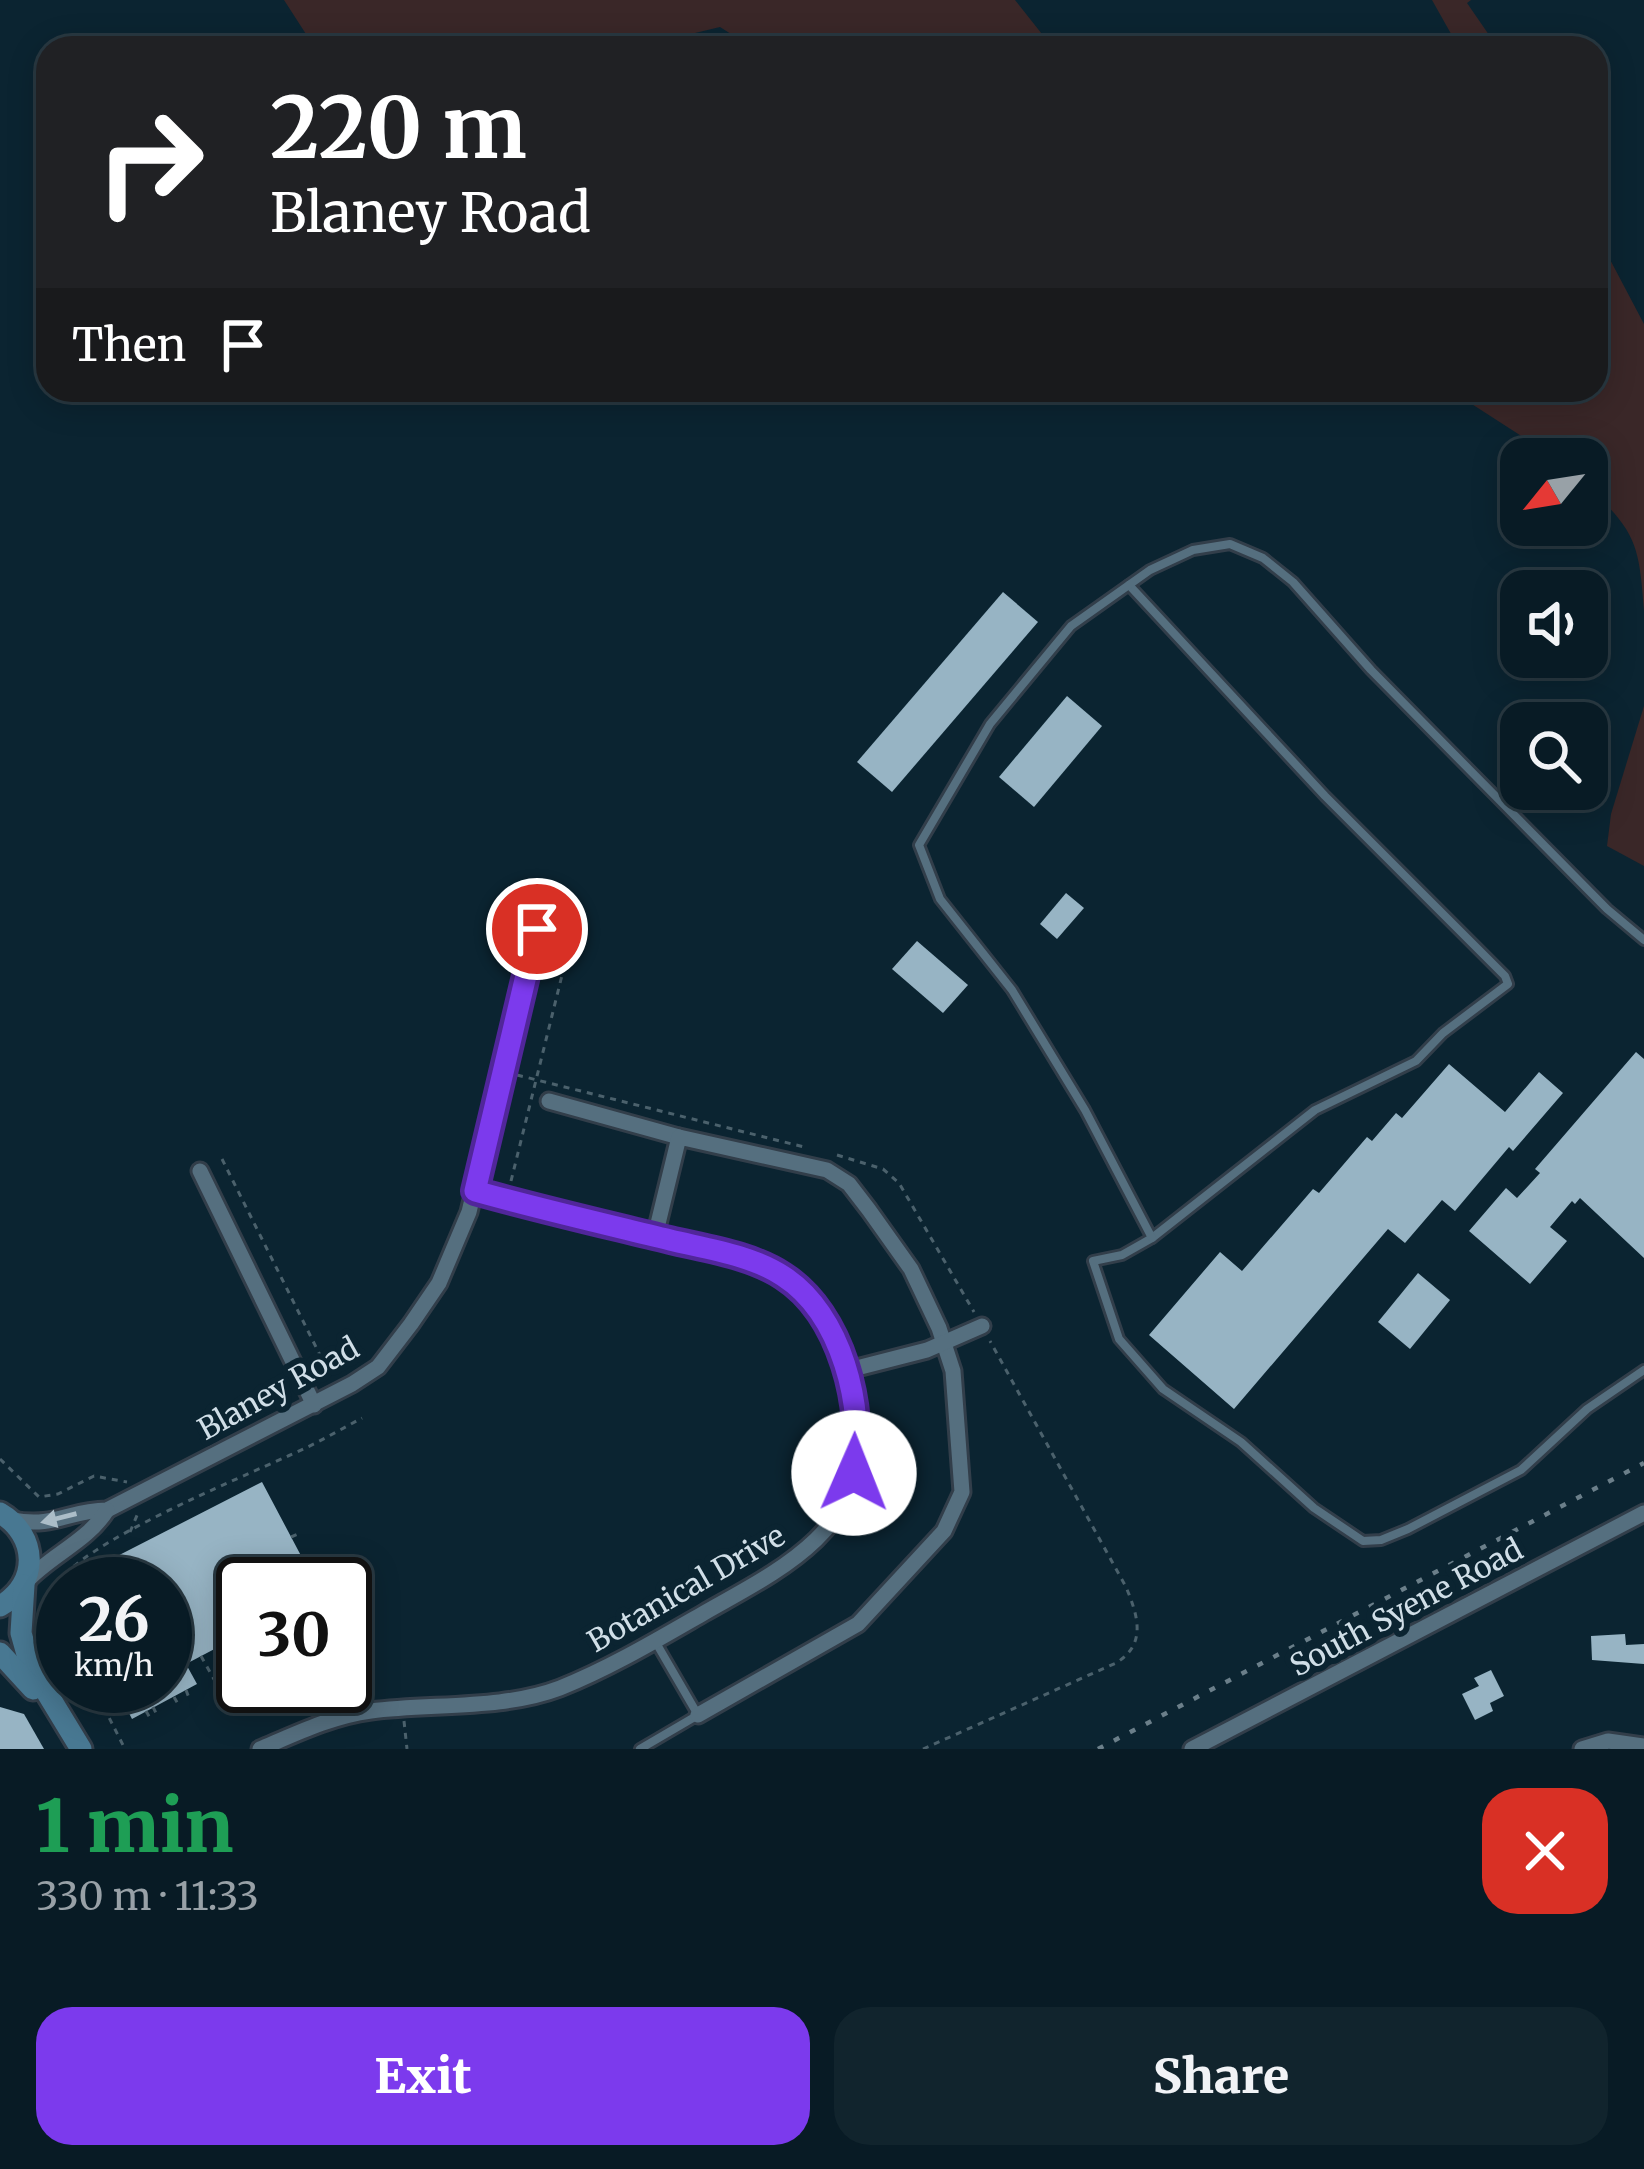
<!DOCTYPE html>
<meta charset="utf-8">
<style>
body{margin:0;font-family:Merriweather,serif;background:#11242d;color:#f1f3f6;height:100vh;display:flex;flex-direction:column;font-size:45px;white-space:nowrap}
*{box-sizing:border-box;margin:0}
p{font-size:39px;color:#98a1a7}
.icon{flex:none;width:66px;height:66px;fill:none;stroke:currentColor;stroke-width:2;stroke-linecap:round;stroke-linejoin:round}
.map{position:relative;height:1749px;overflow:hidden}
.side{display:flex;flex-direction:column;background:#081b25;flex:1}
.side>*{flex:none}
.top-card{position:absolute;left:36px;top:36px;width:1572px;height:366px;border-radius:36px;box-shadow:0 6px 30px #0003,0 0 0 3px #293942;background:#202124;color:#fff;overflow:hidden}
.needle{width:78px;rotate:240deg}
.controls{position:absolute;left:1500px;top:438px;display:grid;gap:24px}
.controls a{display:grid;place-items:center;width:108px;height:108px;border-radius:24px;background:#081b25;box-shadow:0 6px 30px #0003,0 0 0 3px #293942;font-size:60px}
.speed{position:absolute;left:36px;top:1557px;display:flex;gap:24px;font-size:60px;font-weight:700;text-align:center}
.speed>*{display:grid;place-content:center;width:156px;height:156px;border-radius:50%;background:#081b25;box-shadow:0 6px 30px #0003,0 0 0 3px #293942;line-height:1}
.speed small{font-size:30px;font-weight:400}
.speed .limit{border:6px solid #111;border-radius:18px;background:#fff;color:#111}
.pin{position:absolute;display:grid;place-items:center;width:102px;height:102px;color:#fff;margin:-51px;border:6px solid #fff;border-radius:50%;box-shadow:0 3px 12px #0007}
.me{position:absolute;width:132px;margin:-66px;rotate:1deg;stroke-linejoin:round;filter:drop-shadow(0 0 9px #0008)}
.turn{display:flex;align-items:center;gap:42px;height:252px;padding:0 36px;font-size:54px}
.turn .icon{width:156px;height:156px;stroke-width:2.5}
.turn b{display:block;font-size:84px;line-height:102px}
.then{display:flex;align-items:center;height:114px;padding:0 36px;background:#0003;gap:24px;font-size:45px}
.round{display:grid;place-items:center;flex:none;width:126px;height:126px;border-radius:36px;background:#11242d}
.overview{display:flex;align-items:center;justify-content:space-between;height:204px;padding:0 36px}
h1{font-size:72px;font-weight:800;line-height:90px;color:#1e9e55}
.primary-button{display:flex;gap:24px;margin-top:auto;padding:24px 36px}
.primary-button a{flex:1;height:138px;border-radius:36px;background:#7c3aed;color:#fff;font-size:48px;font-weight:800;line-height:138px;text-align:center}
.primary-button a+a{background:#11242d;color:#f1f3f6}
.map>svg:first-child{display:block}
.green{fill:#3a2728}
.building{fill:#97b4c4}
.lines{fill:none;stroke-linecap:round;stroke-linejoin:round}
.lane-casing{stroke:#323e4a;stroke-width:14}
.street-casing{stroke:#323e4a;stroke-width:21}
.secondary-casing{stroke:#323e4a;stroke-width:27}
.path{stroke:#4b616c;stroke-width:3;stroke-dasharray:6 6;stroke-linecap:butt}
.lane{stroke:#556f7f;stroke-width:8}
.street{stroke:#556f7f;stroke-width:15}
.secondary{stroke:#487892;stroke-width:21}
.rail{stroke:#6b7f8a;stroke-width:4.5;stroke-dasharray:6 12;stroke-linecap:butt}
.oneway{fill:#abbdc8}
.route-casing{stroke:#51269a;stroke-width:30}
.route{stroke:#7c3aed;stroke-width:21}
.labels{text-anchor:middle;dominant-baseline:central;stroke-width:12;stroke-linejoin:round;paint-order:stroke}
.street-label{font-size:30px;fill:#d0dee7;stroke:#0b2431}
</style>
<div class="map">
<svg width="1644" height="1749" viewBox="0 0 1644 1749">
<rect width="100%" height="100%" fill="#0b2431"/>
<g class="green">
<polygon points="284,0 1015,0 1053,48 753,48 720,27 670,39 651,48 315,48"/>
<polygon points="1432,0 1471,0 1467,3 1498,48 1459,48"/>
<path d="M1596,233L1644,324V611C1639,545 1637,532 1587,486V459H1557L1450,390H1596Z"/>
<polygon points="1644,706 1644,866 1607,846 1611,814"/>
</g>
<g class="building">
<polygon points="1003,592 1038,622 892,792 857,762"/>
<polygon points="1067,696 1102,726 1034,807 999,777"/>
<polygon points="1066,893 1084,908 1057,939 1040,924"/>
<polygon points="917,941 968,985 943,1013 892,969"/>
<polygon points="1636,1052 1644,1059 1644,1258 1580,1198 1575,1204 1572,1201 1550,1227 1567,1241 1530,1284 1469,1231 1506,1188 1517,1198 1540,1173 1535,1169"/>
<polygon points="1449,1064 1505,1112 1539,1072 1563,1093 1513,1151 1509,1147 1455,1211 1442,1200 1405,1243 1388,1229 1234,1409 1149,1335 1220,1252 1242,1271 1313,1189 1319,1193 1367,1137 1372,1141 1396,1113 1402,1118"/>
<polygon points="1418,1273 1450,1300 1410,1349 1378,1322"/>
<polygon points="262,1482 316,1584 243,1584 243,1634 186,1664 197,1684 132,1719 115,1686 165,1686 165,1584 77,1584 90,1570"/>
<polygon points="1625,1634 1626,1645 1644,1644 1644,1664 1592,1660 1591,1636"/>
<polygon points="1491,1670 1504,1696 1490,1703 1493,1711 1475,1720 1462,1694 1479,1686 1474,1678"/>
<polygon points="0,1707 24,1714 44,1749 0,1749"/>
</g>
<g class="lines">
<g class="lane-casing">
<g id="lane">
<polyline points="1129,585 1325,796 1505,976 1508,984 1443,1033 1416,1061 1315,1110 1152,1238 1122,1255 1093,1261 1119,1339 1163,1389 1241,1442 1314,1508 1363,1541 1381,1540 1408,1529 1521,1470 1587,1409 1644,1370"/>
<polyline points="1152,1238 1085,1110 1012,990 940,899 919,845 990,724 1071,626 1150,570 1193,550 1230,544 1263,558 1293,582 1371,670 1607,909 1644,940"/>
<polyline points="640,1749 698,1715 655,1641"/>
</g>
</g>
<g class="street-casing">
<g id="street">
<polyline points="549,1101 679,1137"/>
<polyline points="200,1171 314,1405"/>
<polyline points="655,1236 679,1137 827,1170 849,1184 869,1210 911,1269 939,1328 953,1371 962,1492 944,1531 858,1624 698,1715"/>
<polyline points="845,1371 927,1350 982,1326"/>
<path d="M12,1520C57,1528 68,1510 107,1510L352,1384L378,1367L411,1324L439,1283L469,1212L537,929"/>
<path d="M26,1582C51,1555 88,1541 107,1510"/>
<path d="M260,1749C295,1734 332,1716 371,1711C432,1703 502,1710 560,1688C610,1668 657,1640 704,1613C772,1574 861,1534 858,1441C858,1423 852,1405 849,1388C839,1344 821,1298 781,1274C747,1255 706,1249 668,1240C604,1224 539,1208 475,1191"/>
<polyline points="1192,1749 1644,1513"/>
<polyline points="1582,1749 1608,1741 1644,1746"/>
</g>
</g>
<g class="secondary-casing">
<g id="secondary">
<path d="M0,1513C38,1535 40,1584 0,1606"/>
<polyline points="24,1585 21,1633 30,1665 81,1749"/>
<polyline points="0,1653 33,1689"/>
</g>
</g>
<g class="path">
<polyline points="517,1075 804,1147"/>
<polyline points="837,1155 883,1169 899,1183 974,1312"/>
<polyline points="222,1159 324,1363"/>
<polyline points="511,1181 570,943"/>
<polyline points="0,1459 39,1497 58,1494 94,1476 127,1482"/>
<polyline points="130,1532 138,1513"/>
<polyline points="291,1537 298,1534"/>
<path d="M63,1630C57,1616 50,1601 57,1586C75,1545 243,1477 288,1456C314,1445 338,1431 362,1418"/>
<polyline points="201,1656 215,1681"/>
<polyline points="62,1680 63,1662"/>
<polyline points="93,1686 125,1749"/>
<polyline points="186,1690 189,1698"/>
<polyline points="174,1697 178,1704"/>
<polyline points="153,1707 157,1715"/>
<polyline points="146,1711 150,1718"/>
<polyline points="404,1721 407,1749"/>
<path d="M923,1749L1116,1663C1147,1644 1138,1616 1126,1587L990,1341"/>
</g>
<use href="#lane" class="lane"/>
<use href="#street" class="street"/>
<use href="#secondary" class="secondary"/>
<polyline class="rail" points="1098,1749 1644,1463"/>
</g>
<defs><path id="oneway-solid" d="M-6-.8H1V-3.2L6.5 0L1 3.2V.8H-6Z" transform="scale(3)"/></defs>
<use class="oneway" href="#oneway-solid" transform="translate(59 1518) rotate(166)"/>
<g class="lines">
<g class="route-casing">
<path id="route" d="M537,929L475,1191C539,1209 605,1224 670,1240C708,1249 751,1255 783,1276C842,1314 865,1408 854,1473"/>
</g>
<use href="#route" class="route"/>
</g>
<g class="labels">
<g class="street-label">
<text transform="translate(278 1388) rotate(-29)">Blaney Road</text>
<text transform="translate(686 1588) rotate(-30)">Botanical Drive</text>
<text transform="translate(1406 1607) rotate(-28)">South Syene Road</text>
</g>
</g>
</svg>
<div class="controls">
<a><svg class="needle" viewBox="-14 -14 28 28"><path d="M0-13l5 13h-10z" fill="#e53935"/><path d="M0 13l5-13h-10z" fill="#98a1a7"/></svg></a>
<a><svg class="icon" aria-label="sound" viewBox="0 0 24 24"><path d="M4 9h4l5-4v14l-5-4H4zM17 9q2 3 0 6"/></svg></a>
<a><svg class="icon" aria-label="search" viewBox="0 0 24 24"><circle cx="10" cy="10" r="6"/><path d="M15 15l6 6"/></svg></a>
</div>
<div class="speed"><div>26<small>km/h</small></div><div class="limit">30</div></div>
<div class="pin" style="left:537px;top:929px;background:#d93025"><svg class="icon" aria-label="arrive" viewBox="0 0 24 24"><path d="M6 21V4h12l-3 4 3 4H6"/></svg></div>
<svg class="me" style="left:854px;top:1473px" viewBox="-20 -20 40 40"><circle r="19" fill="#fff"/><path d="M0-13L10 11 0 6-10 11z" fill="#7c3aed"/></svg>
<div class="top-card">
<div class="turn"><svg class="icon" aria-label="right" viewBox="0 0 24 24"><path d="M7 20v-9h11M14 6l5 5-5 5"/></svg><div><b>220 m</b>Blaney Road</div></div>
<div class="then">Then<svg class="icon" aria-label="arrive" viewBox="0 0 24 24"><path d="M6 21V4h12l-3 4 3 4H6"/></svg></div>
</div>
</div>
<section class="side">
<div class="overview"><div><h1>1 min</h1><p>330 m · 11:33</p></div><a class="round" style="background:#d93025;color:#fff"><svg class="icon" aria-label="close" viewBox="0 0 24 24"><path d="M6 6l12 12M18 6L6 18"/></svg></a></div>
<div class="primary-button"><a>Exit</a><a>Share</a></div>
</section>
